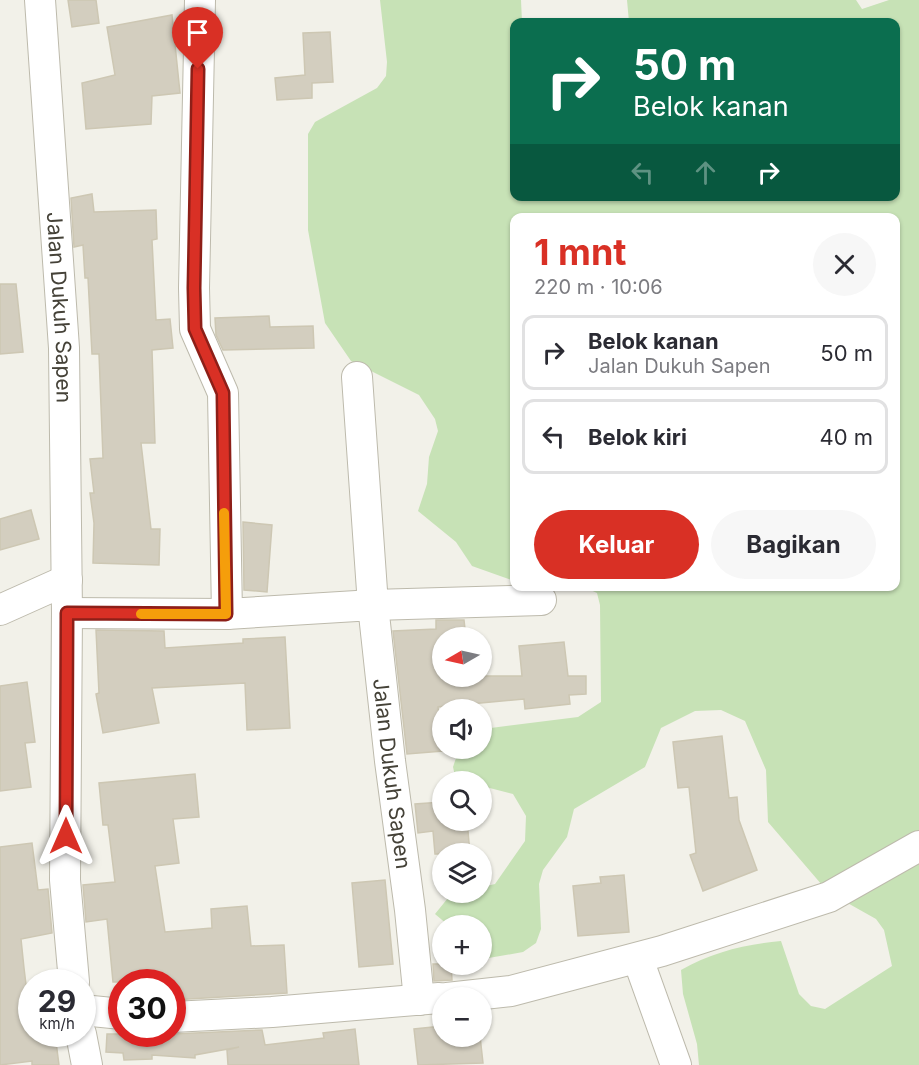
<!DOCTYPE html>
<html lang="id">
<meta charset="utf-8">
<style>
body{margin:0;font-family:Inter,sans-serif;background:#f7f7f7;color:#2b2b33;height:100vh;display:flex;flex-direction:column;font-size:22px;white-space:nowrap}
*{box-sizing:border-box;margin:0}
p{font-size:20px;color:#7c7c81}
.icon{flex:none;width:33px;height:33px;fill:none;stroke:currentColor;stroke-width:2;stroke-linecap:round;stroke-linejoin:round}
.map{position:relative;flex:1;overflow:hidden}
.drawer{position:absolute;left:510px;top:213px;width:390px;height:378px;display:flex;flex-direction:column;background:#fff;border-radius:12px;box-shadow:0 2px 4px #0004}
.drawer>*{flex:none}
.top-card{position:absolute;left:510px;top:18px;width:390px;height:183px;border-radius:12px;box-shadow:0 2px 4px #0004;background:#0b6e4f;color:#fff;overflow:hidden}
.needle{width:39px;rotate:261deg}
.fabs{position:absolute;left:432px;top:627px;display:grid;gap:12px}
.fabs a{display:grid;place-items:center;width:60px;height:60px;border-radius:50%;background:#fff;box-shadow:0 2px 4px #0004;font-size:30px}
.speed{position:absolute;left:18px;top:969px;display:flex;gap:12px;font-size:30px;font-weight:700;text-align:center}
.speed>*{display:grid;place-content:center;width:78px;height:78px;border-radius:50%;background:#fff;box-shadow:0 2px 4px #0004;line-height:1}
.speed small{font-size:15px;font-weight:400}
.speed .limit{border:9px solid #d22;background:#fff;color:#111}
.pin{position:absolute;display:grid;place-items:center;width:51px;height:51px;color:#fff;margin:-62px -26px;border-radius:50% 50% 50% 0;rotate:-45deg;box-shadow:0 0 6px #0007}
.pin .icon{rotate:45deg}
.me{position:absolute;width:66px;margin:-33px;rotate:0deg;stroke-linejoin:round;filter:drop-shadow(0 0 4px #0008)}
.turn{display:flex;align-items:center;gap:21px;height:126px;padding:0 24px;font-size:27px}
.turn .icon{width:78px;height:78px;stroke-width:2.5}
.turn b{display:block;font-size:42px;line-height:51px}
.lanes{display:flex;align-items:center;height:57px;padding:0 24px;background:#0003;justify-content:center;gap:30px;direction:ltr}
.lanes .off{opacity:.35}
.round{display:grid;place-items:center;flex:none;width:63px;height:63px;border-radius:32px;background:#f7f7f7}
.headline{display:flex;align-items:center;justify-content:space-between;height:102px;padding:0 24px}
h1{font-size:36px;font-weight:700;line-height:45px;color:#d93025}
.button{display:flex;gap:12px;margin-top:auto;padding:12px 24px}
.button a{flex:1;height:69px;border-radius:36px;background:#d93025;color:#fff;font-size:24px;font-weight:700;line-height:69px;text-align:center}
.button a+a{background:#f7f7f7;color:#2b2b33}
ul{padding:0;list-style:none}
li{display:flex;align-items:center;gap:18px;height:75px;margin:0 12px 9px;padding:0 12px;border:3px solid #e1e1e2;border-radius:12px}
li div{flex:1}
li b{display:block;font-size:22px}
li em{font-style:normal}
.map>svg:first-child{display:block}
.green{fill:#c7e2b6}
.building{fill:#d3cebf;stroke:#cdc7b3;stroke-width:1.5}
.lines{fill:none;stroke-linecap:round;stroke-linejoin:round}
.street-casing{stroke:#bdbaac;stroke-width:32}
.street{stroke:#fff;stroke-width:30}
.route-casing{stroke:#8d1f18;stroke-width:15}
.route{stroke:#d93025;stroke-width:10}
.slow{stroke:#f59e0b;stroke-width:10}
.labels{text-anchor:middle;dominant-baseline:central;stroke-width:4.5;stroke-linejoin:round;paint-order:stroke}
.street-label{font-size:21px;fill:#454238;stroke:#fff}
</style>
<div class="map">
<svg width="919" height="1065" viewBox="0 0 919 1065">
<rect width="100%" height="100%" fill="#f2f1e9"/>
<path class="green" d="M380,0H521L522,22H514V196H896V22H629L627,0H856L862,9L889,0H919V1065H699L697,1044L683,994L681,970C712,952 746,944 781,941L799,994L811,1006L825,1009L892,966L884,930L876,919L828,892L768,822L766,770L745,721L721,710L695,711L661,728L645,767L574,809L567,837L543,870L539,884L541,929L536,943L523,952L483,959L482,957V926L448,925L435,914L452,893L482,892V887L495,884L525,841L526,816L513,794L482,786V782L456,780L453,767L459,749L482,748V730L483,729L578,717L601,702L600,605L597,593L584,587L896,586V218H514V581L472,566L456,542L418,511L427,484L429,457L438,431L435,419L419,395L351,361L325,323L308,230V134L315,122L377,88L386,76L387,62Z"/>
<g class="building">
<polygon points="68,0 96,0 99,23 72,27"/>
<polygon points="172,15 180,93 152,96 151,124 86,129 82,83 115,75 107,27"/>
<polygon points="330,32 333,82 312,83 312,98 277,100 275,78 305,75 303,33"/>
<polygon points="92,194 94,212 156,210 157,239 152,240 156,320 170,319 173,348 152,350 155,443 141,443 151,529 160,529 159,565 93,563 94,523 90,493 94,493 90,459 103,458 99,354 92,354 88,278 85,278 83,245 74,247 71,198"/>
<polygon points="0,284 16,284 23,352 0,354"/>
<polygon points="269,316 270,327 313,326 314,348 223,350 216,335 215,318"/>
<polygon points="31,510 39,539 0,550 0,519"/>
<polygon points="243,522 272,525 267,592 244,590"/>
<polygon points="436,620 464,620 466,638 442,638 442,676 522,676 519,646 564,642 568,676 586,676 586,694 569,695 570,704 525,709 524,699 438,707 443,751 407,754 393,631 436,629"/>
<polygon points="96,630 164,631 165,648 243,643 243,639 285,637 290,728 247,730 245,683 152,688 159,723 103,733 96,694 99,693"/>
<polygon points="27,682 35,742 25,743 31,787 0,791 0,686"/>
<polygon points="722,736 729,798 737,797 739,820 757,870 703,891 690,855 696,853 689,787 678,788 673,742"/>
<polygon points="195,774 199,817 173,819 179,863 155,866 165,932 212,928 211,909 247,906 251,946 284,945 287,993 172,1000 172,982 113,982 107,919 86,922 83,885 115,882 108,825 103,825 99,783"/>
<polygon points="442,802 442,820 467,820 470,854 435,854 433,831 418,833 415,804"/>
<polygon points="32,843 38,890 48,889 52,933 21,939 24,968 32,1034 55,1034 59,1065 32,1065 32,1061 0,1065 0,847"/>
<polygon points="624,875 629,932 578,936 573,886 601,883 600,877"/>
<polygon points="385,880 393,964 359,967 352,883"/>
<polygon points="433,964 451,964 452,980 434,981"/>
<polygon points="442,1026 442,1036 480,1036 483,1063 418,1065 414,1029"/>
<polygon points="355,1029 359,1065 228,1065 227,1050 239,1047 195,1055 195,1058 152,1055 152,1059 124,1060 123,1053 106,1052 107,1034 173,1034 262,1030 265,1045 324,1038 323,1033"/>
</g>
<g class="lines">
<g class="street-casing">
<g id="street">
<path id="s1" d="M40,0L64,348L67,613L65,880L74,982"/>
<polyline points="200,0 194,288 195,329 223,393 227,614"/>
<polyline points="357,377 373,605 541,600"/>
<polyline points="0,610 67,580"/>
<path id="s2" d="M67,613L227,614L373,605L390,761L410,910L419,1000"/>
<polyline points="638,959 676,1065"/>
<polyline points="447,998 511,991 662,951 829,897 919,846"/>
<polyline points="82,1010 122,1014"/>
<polyline points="172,1017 272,1012 439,998"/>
<polyline points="81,1034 87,1065"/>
</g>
</g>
<use href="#street" class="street"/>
</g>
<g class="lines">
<g class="route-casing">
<polyline id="route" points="66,836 67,613 226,614 223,393 195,329 194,288 198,69"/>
</g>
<use href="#route" class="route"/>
<polyline class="slow" points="141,614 226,614 224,513"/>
</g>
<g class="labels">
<g class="street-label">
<text stroke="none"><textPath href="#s1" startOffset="308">Jalan Dukuh Sapen</textPath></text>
<text stroke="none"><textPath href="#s2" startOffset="476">Jalan Dukuh Sapen</textPath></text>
</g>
</g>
</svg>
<div class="fabs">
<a><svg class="needle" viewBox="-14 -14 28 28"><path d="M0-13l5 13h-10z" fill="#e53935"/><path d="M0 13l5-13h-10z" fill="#7c7c81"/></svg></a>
<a><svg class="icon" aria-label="sound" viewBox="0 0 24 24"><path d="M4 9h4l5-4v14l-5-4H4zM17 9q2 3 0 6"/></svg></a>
<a><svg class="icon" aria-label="search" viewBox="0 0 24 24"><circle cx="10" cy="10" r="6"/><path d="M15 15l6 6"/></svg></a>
<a><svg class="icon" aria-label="layers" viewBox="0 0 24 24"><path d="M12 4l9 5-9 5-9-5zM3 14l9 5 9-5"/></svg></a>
<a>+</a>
<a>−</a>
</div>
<div class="speed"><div>29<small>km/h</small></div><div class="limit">30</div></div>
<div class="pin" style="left:198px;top:69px;background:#d93025"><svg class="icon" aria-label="arrive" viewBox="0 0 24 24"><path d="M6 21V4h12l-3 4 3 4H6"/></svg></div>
<svg class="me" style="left:66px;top:836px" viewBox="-20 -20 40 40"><path d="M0-17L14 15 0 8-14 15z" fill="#d93025" stroke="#fff" stroke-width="4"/></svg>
<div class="top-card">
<div class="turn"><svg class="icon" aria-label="right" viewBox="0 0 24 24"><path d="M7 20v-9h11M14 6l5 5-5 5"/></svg><div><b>50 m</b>Belok kanan</div></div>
<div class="lanes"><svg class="icon off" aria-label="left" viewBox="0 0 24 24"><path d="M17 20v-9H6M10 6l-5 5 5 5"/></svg><svg class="icon off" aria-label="ahead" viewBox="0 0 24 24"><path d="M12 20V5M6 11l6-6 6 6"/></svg><svg class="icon" aria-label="right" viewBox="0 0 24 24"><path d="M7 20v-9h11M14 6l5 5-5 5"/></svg></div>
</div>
<section class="drawer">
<div class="headline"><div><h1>1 mnt</h1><p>220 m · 10:06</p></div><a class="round"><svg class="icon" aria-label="close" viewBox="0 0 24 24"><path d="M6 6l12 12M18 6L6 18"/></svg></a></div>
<ul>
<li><svg class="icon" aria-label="right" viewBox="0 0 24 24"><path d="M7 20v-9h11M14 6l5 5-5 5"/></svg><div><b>Belok kanan</b><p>Jalan Dukuh Sapen</p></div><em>50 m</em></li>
<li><svg class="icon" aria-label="left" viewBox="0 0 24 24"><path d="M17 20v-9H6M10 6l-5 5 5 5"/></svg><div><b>Belok kiri</b></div><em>40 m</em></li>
</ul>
<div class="button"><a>Keluar</a><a>Bagikan</a></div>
</section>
</div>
